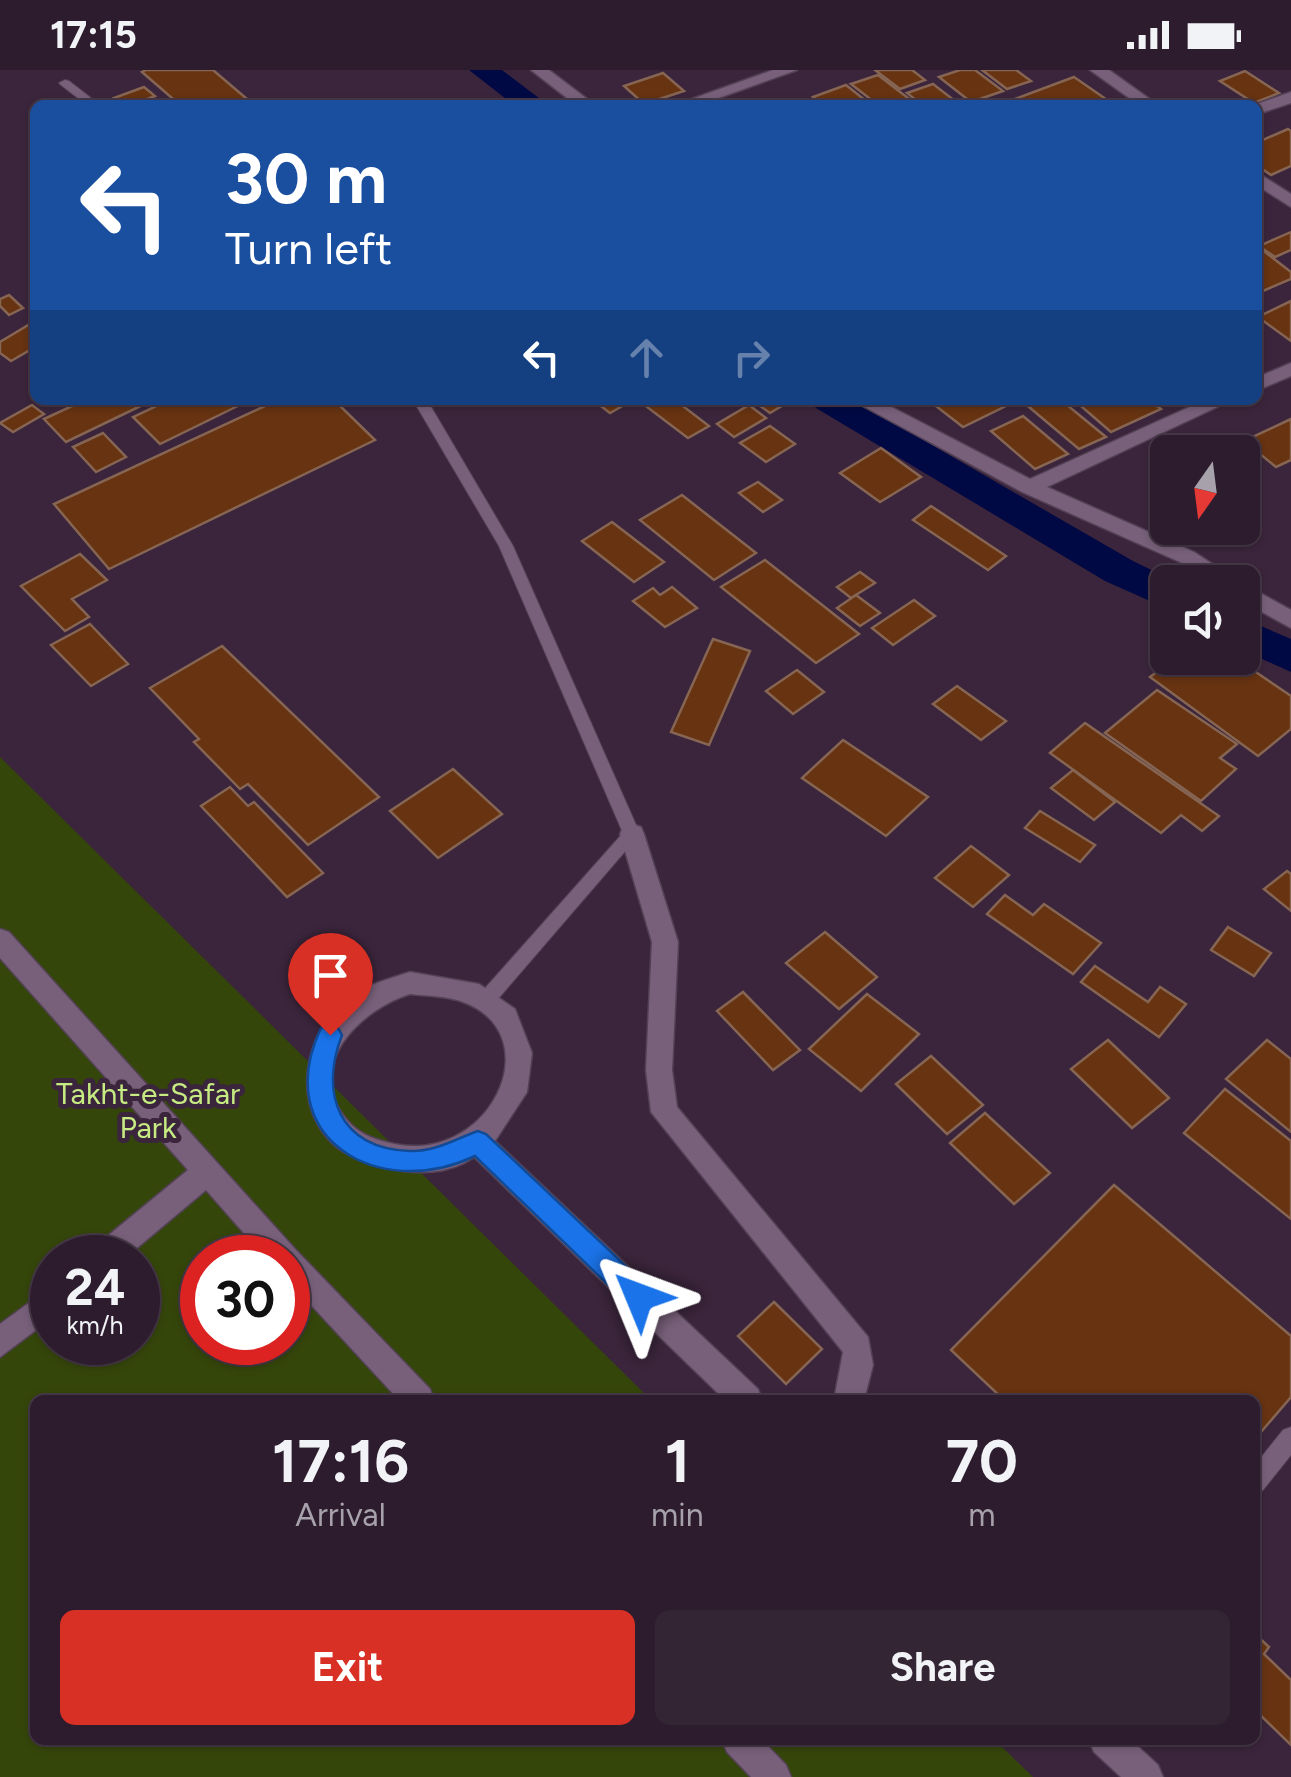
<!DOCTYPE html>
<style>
body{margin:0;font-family:Figtree,sans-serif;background:#342535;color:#f1f3f6;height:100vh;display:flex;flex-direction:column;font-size:38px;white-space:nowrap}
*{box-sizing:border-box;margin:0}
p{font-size:32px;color:#a6a1aa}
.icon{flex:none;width:55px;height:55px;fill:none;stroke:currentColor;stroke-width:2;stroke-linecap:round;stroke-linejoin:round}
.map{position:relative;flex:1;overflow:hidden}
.panel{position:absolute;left:30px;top:1325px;width:1230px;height:350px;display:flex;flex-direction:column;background:#2c1c2d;border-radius:15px;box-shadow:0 2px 8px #0004,0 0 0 2px #483a49}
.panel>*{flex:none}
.top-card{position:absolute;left:30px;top:30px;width:1232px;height:305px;border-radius:15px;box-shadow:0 2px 8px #0004,0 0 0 2px #483a49;background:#1a4fa0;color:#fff;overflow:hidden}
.needle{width:65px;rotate:194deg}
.buttons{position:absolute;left:1150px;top:365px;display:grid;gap:20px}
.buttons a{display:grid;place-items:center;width:110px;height:110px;border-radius:15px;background:#2c1c2d;box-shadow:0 2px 8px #0004,0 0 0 2px #483a49;font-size:50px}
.speed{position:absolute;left:30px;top:1165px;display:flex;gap:20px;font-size:50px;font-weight:700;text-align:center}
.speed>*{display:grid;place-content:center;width:130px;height:130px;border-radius:50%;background:#2c1c2d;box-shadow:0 2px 8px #0004,0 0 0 2px #483a49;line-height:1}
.speed small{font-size:25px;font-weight:400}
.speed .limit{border:15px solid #d22;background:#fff;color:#111}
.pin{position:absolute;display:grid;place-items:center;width:85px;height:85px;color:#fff;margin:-102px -42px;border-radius:50% 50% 50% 0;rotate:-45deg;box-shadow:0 0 10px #0007}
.pin .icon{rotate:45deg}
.me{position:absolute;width:110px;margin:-55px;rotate:314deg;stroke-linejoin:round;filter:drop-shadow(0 0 8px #0008)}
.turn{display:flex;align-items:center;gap:35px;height:210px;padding:0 30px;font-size:45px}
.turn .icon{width:130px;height:130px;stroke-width:2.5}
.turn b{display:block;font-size:70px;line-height:85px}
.lanes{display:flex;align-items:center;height:95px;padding:0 30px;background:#0003;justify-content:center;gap:50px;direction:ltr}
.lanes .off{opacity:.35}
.eta{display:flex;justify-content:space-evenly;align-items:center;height:170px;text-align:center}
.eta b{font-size:60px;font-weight:700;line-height:70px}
.action{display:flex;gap:20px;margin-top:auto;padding:20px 30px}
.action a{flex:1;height:115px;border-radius:15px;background:#d93025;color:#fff;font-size:40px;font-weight:700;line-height:115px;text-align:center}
.action a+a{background:#342535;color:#f1f3f6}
.status{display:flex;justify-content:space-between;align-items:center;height:70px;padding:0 50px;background:#2c1c2d;direction:ltr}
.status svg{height:28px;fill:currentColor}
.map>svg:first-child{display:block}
.green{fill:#35460b;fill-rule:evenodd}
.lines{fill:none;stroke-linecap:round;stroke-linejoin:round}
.canal{fill:#000944;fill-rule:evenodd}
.building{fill:#673311;stroke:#866553;stroke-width:2.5}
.lane-casing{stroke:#534155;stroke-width:2}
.street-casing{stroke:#534155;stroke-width:3}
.lane{fill:#78607a;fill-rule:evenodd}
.street{fill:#78607a;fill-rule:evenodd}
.route{fill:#1a73e8;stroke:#114b97;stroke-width:2.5}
.labels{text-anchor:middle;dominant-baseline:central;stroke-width:10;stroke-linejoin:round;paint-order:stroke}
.park-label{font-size:30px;fill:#c6eb82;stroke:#3b253c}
</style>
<div class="status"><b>17:15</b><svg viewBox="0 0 49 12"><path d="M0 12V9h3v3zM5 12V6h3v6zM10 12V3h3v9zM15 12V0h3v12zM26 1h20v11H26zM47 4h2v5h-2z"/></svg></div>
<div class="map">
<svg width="1291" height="1707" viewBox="0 0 1291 1707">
<rect width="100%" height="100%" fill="#3b253c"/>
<path class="green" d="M0,687L651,1330H35V1670H995L1033,1707H0ZM52,1188H138V1272H52ZM202,1188H288V1272H202Z"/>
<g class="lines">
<g class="canal">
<polygon points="469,0 502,0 548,35 514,35"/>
<polygon points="810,330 854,330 1133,491 1176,512 1168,512 1168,539 1105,511 816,338"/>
<polygon points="1242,548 1291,569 1291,602 1242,580"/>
</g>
</g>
<g class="building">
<polygon points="146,0 213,0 254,35 180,35 142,2"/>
<polygon points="875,0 912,0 925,10 900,19"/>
<polygon points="960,0 975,0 1003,21 971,32 939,7"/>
<polygon points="982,0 1016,0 1031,11 1007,19"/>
<polygon points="1245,1 1279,23 1254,33 1220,11"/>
<polygon points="663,3 684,21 644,34 624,16"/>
<polygon points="878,5 917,35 878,35 851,14"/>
<polygon points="1074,7 1113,34 999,35"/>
<polygon points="933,14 959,34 922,35 907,23"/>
<polygon points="846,15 871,35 822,35 813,27"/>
<polygon points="144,17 155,26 132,35 122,35 114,28"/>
<polygon points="1288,59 1291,61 1291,96 1271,105 1258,96 1258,72"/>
<polygon points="1291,162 1291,180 1275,187 1259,176"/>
<polygon points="1261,179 1291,202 1291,209 1258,223 1258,180"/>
<polygon points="9,225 23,238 9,245 0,236 0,229"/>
<polygon points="1291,231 1291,271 1258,247"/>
<polygon points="35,251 35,277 11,291 0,283 0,272"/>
<polygon points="85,330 153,330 66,372 44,349"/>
<polygon points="169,330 250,330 160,374 133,347"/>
<polygon points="278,330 334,330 375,370 109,499 54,434"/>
<polygon points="593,330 633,330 610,343"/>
<polygon points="659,330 675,330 709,356 688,368 647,337"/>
<polygon points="752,330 788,330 790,331 770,343"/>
<polygon points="938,330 1018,330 963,357 932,333"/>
<polygon points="1045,330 1061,330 1106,367 1079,379 1029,337"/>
<polygon points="1074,330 1149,330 1161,339 1111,362"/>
<polygon points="32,335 44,344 13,362 0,353"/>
<polygon points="749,335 766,348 734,367 717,354"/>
<polygon points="1023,346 1068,384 1035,399 991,361"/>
<polygon points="1291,349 1291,390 1276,397 1244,371"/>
<polygon points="770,356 795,374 766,392 740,373"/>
<polygon points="103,363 126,387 96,402 73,377"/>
<polygon points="881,378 921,407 880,432 840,403"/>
<polygon points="758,412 782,430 763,442 739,423"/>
<polygon points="682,425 756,483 714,510 640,450"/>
<polygon points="931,436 1006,486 988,500 913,450"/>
<polygon points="612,452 664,492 634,512 582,471"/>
<polygon points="80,484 107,510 72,529 89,547 65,561 21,516"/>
<polygon points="765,490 859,564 816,593 721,517"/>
<polygon points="860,502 875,513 851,528 837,517"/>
<polygon points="672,517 697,538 665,557 633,531 653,518 660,525"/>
<polygon points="856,525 880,543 860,556 837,538"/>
<polygon points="914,530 935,546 893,575 872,558"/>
<polygon points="90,554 128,594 91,616 51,575"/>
<polygon points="713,569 750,581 709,675 671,662"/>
<polygon points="222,576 379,727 308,775 248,714 240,719 194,672 199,669 150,618"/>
<polygon points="1175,588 1235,588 1291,626 1291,659 1258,686 1150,607"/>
<polygon points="797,600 824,622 793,644 766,621"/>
<polygon points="957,616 1006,651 981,670 933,634"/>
<polygon points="1157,620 1237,674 1220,688 1236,699 1201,731 1105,663"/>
<polygon points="1085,653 1219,746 1202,761 1181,745 1161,763 1050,683"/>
<polygon points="843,670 928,727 886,766 802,708"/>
<polygon points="453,699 502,744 438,788 390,741"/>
<polygon points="1073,700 1115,732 1094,750 1051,718"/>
<polygon points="230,717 248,736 254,732 323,803 287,827 201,736"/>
<polygon points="1040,741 1095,775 1080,792 1025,758"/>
<polygon points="971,776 1009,805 973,837 935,808"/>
<polygon points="1287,801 1291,804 1291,841 1264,819"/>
<polygon points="1005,825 1033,845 1044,834 1101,873 1073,904 987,844"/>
<polygon points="1228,857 1271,883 1254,906 1211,880"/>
<polygon points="825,862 877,907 839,939 786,893"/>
<polygon points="1095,896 1148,932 1160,917 1186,934 1159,967 1081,912"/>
<polygon points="743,922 800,980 773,1000 717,941"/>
<polygon points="867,924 919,964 861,1021 809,979"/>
<polygon points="1108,970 1169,1028 1132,1058 1071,999"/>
<polygon points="1267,970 1291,989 1291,1062 1226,1009"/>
<polygon points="931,986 983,1035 947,1064 896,1014"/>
<polygon points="1225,1019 1291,1071 1291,1149 1184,1063"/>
<polygon points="985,1043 1050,1103 1014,1134 950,1073"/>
<polygon points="1114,1115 1291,1266 1291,1327 1255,1369 1255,1330 1004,1330 951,1280"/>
<polygon points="774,1232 822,1279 786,1314 738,1266"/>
<polygon points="1255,1564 1269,1577 1264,1584 1291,1610 1291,1675 1255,1640"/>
</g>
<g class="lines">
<g class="lane-casing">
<g id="lane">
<polygon points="65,10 69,11 100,35 87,35 61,15 59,13"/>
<polygon points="413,330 427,330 513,476 640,764 491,937 485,939 479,937 476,931 479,925 623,763 499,476"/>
<polygon points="1291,1357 1291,1385 1263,1420 1255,1423 1255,1395 1283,1360"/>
</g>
</g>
<g class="street-casing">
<g id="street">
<polygon points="531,0 549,0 595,35 576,35"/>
<polygon points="773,0 797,0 699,35 675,35"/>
<polygon points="1090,0 1109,0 1158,35 1139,35"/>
<polygon points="1291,22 1291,33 1258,44 1258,35 1254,35"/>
<polygon points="1258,103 1291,124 1291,137 1258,116"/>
<polygon points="1291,293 1291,306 1258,320 1258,307"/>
<polygon points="852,330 878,330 1030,409 1205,330 1232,330 1047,417 1194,482 1240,512 1213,512 1180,492 1022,422"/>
<polygon points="1242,513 1291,540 1291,558 1242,531"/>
<polygon points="632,754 641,757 644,764 678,872 672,1000 677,1037 868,1267 873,1295 864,1330 834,1330 843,1282 651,1042 646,1000 652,872 620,764 623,757"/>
<polygon points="0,859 9,862 295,1179 430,1319 434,1330 399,1330 288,1210 288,1188 266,1188 206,1120 125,1188 89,1188 93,1178 188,1100 0,888"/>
<path d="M410,902L479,914L515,939L532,983L527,1022L495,1071L758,1319L762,1330H725L474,1087C449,1105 414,1105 386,1097C366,1092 346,1087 331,1072C291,1031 305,963 347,929C364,915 389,909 410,902ZM410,924C427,926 448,926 463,932C553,965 488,1101 386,1072C371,1068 358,1063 347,1050C302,997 359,940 410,924Z"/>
<polygon points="52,1216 52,1248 0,1287 0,1254"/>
<polygon points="722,1670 762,1670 786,1695 791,1707 751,1707 727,1682"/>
<polygon points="1089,1670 1131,1670 1158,1695 1163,1707 1121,1707 1094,1682"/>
</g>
</g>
<use href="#lane" class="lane"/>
<use href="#street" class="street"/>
</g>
<path class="route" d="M330,955L338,958L342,965C319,1024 339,1079 410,1081C435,1082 455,1069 478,1061L486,1064L649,1218L652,1227L649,1236L639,1240L630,1236L475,1086C379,1132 269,1068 321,958Z"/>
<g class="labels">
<g class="park-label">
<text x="148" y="1023">Takht-e-Safar<tspan x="148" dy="34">Park</tspan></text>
</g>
</g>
</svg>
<div class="buttons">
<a><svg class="needle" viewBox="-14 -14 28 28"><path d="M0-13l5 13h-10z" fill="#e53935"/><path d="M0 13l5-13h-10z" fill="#a6a1aa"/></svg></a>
<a><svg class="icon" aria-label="sound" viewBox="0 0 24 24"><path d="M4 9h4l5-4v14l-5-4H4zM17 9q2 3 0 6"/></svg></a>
</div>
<div class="speed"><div>24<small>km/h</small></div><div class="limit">30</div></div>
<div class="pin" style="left:330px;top:965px;background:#d93025"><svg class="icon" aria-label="arrive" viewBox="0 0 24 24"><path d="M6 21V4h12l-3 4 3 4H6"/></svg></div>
<svg class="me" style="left:639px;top:1227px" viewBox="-20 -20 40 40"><path d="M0-17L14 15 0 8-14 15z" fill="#1a73e8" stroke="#fff" stroke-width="4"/></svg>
<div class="top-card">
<div class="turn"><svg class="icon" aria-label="left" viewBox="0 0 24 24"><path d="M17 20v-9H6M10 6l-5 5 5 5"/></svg><div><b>30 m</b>Turn left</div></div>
<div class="lanes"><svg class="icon" aria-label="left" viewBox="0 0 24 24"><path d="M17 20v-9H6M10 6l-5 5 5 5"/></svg><svg class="icon off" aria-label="ahead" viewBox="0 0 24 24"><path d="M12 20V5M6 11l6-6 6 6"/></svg><svg class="icon off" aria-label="right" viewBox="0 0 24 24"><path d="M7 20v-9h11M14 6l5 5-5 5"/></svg></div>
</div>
<section class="panel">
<div class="eta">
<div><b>17:16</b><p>Arrival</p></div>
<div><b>1</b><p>min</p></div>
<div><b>70</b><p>m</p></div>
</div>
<div class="action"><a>Exit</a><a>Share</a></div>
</section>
</div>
